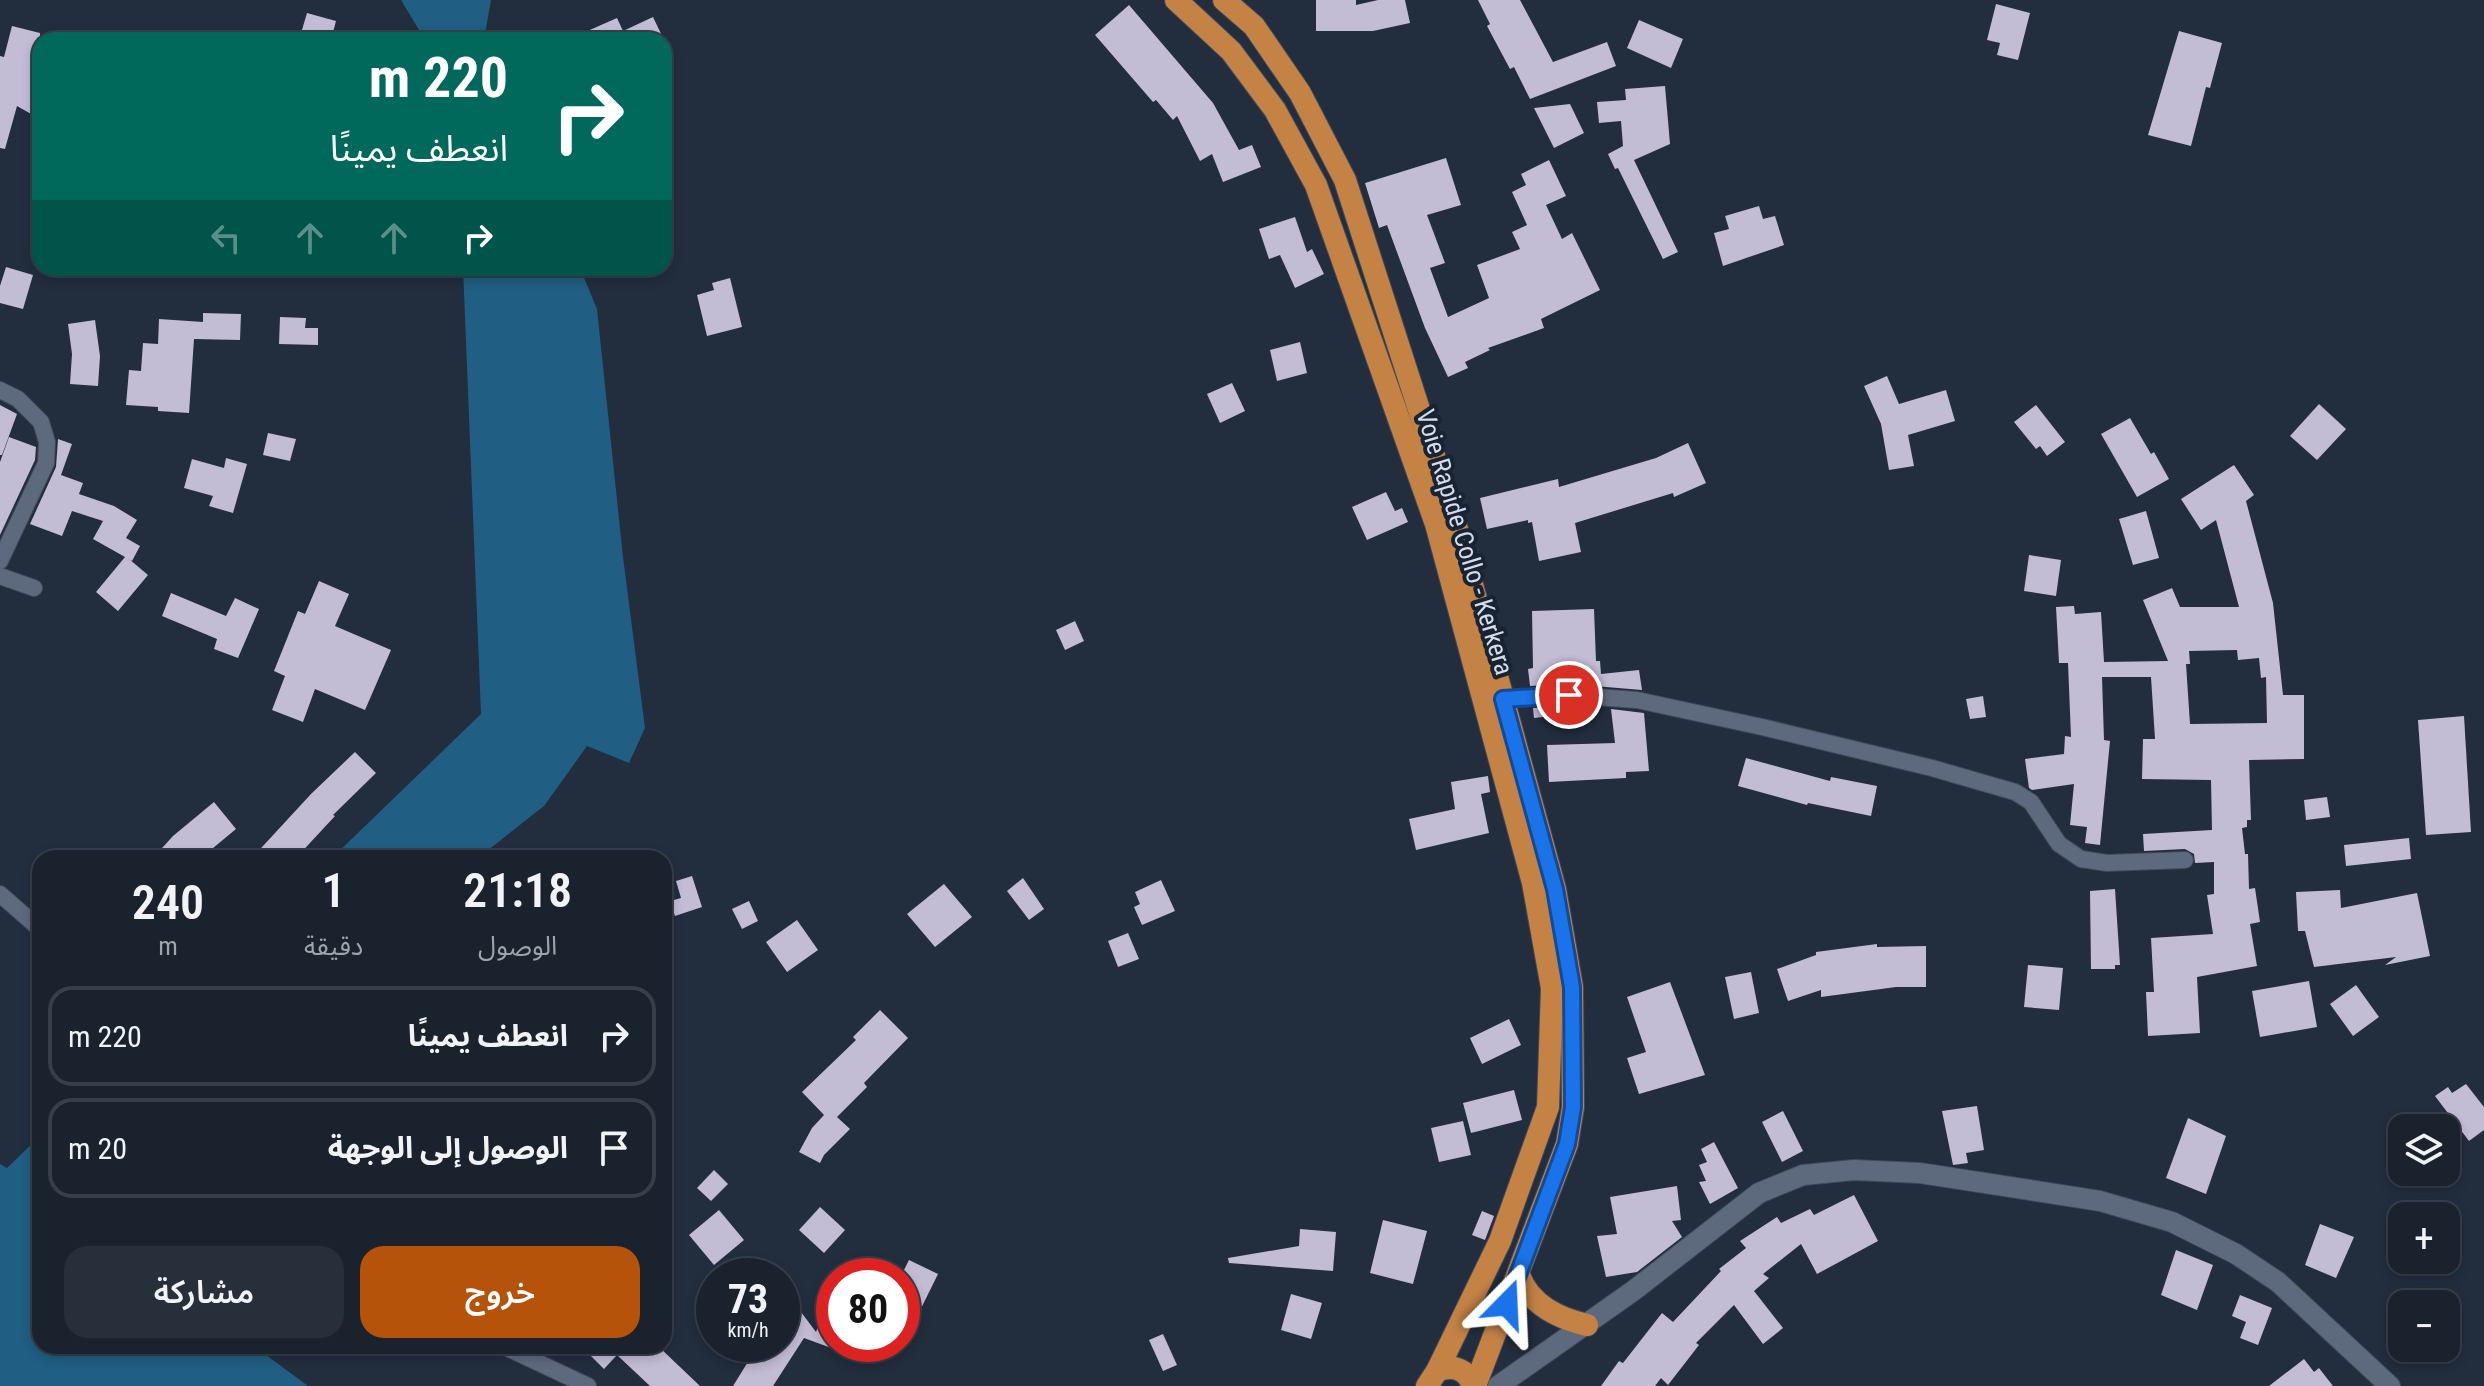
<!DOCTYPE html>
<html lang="ar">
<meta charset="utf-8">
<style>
body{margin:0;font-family:"Roboto Condensed","Noto Sans Arabic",sans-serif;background:#272f3a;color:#f1f3f6;direction:rtl;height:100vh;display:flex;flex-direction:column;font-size:30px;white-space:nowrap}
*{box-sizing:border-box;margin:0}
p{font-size:26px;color:#9fa4aa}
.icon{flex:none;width:44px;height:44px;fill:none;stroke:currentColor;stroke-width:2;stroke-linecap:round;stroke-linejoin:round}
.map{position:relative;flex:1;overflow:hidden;direction:ltr}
.drawer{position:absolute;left:32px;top:850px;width:640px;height:504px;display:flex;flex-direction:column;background:#1a222e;border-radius:24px;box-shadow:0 4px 12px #0003,0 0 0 2px #383f4a;direction:rtl}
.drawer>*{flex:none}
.hud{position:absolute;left:32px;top:32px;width:640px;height:244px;border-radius:24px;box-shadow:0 4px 12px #0003,0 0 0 2px #383f4a;direction:rtl;background:#00695c;color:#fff;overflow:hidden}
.buttons{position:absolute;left:2388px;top:1114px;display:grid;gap:16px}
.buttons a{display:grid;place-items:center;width:72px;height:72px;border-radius:16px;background:#1a222e;box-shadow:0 4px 12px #0003,0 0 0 2px #383f4a;font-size:40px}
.speed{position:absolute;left:696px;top:1258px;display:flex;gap:16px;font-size:40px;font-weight:700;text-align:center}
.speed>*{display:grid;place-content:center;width:104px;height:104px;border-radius:50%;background:#1a222e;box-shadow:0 4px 12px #0003,0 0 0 2px #383f4a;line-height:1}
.speed small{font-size:20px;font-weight:400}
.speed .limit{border:12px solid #d22;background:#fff;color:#111}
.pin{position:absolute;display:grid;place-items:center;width:68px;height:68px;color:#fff;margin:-34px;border:4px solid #fff;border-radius:50%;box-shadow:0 2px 8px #0007}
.me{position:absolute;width:88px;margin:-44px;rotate:21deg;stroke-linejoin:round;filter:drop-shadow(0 0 6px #0008)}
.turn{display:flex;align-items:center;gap:28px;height:168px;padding:0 32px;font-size:36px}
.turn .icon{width:104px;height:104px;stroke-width:2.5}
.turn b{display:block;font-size:56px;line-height:68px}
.lanes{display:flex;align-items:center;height:76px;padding:0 32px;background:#0003;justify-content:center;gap:40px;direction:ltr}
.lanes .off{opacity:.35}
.eta{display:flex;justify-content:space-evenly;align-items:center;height:136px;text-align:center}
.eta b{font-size:48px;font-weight:600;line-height:56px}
.primary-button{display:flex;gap:16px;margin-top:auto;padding:16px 32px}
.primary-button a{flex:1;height:92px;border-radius:24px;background:#b45309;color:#fff;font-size:32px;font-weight:600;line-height:92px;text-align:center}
.primary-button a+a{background:#272f3a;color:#f1f3f6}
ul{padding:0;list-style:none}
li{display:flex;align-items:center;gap:24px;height:100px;margin:0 16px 12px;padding:0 16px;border:4px solid #383f4a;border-radius:24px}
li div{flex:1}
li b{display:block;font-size:30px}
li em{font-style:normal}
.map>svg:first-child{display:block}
.water{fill:#205e83}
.building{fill:#c2bcd4;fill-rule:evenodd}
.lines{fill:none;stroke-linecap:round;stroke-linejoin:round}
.minor-casing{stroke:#404958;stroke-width:18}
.tertiary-casing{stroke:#404958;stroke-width:22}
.trunk-casing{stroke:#404958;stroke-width:24}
.minor{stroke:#5d6a7d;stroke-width:16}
.tertiary{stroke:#5d6a7d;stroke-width:20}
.trunk{stroke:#c48245;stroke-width:22}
.route-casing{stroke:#114b97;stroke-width:20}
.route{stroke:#1a73e8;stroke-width:14}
.labels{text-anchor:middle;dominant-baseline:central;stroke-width:8;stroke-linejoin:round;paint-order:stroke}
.street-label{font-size:26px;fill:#d6dde9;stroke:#182334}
</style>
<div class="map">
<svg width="2484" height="1386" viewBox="0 0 2484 1386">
<rect width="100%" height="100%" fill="#222d3e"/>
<g class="water">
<polygon points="401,0 491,0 485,34 487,40 421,40 419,30"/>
<polygon points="463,268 580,268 597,309 623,557 645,728 629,763 587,746 544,806 478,858 332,858 481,714"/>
<polygon points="40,1136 40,1183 36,1187 40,1191 40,1346 254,1346 308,1386 0,1386 0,1164 7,1168"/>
</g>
<g class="building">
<polygon points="1316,0 1356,0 1356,5 1378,0 1405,0 1410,23 1373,31 1316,31"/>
<polygon points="1478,0 1520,0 1553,62 1607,42 1616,66 1530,99 1514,67 1510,69 1487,26 1490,24"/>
<polygon points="1996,4 2030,13 2018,60 1997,55 2000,43 1987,40"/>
<polygon points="1129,5 1213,103 1239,150 1252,145 1261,167 1223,182 1212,154 1200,161 1177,116 1173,120 1156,100 1153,102 1095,35"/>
<polygon points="307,13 336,21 331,40 299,40"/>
<polygon points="653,17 664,40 567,40 617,18 623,31"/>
<polygon points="1639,20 1683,39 1671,68 1627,48"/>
<polygon points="12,26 40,33 40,119 17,106 5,149 0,148 0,56 4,57"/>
<polygon points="2179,31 2222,43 2210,88 2206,87 2191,146 2148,135"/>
<polygon points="1665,86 1670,144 1634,160 1678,252 1663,259 1618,168 1615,169 1608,154 1623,146 1621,121 1599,123 1597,102 1626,100 1625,89"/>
<polygon points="1570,104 1584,133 1554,148 1534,108"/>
<polygon points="1446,158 1461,205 1427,215 1445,263 1430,268 1448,317 1489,298 1477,265 1520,249 1512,232 1527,225 1512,192 1526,185 1521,174 1549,160 1566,196 1546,205 1562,239 1572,233 1600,290 1541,319 1544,328 1488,348 1490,350 1465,362 1468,368 1448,377 1425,328 1387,225 1379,228 1365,183"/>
<polygon points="1759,206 1763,219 1775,216 1784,245 1723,266 1714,233 1729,229 1725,216"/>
<polygon points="1295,217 1307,252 1312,249 1324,274 1295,288 1280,255 1269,259 1259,229"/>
<polygon points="6,267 33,275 23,309 0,303 0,286"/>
<polygon points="730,278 742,327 707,336 697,295 714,290 712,283"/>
<polygon points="203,313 241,314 240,340 194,339 189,413 158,411 158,407 126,405 129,370 141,371 143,343 158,344 159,319 203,322"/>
<polygon points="280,317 306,318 305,328 318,328 318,345 279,344"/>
<polygon points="95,320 100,356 98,386 70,384 72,354 68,324"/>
<polygon points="1300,342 1307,373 1277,381 1270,350"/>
<polygon points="1887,376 1899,404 1946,390 1955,421 1908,435 1914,466 1889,470 1881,424 1864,386"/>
<polygon points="1232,383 1245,411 1220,423 1207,394"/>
<polygon points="2319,404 2346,429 2317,460 2290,436"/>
<polygon points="0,405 17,414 2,455 0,455"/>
<polygon points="2036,405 2065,442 2047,456 2040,446 2036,449 2014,422"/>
<polygon points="2130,418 2151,454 2154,452 2169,479 2137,497 2101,434"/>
<polygon points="268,433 296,439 290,461 263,455"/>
<polygon points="9,437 36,447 35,460 0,535 0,462"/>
<polygon points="58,439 72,444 61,475 83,483 79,494 114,506 137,520 126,538 140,546 132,561 129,559 148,575 118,611 96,592 125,557 93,539 103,521 72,511 62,536 30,524 56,467"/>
<polygon points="1688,443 1706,483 1674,497 1673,493 1575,523 1581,552 1539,561 1532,522 1528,523 1528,520 1487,529 1480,498 1558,479 1559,487 1656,458"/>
<polygon points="226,458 247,464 233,513 209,506 213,496 184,488 192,459 224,468"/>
<path d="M2234,465L2254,495L2246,501L2273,603L2283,695H2304V759L2249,760L2251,820H2247V827L2242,828L2245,854H2248L2249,889L2255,888L2260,922L2250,924L2257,966L2197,977L2200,1033L2148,1036L2146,992H2154L2151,938L2213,934L2207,895L2214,894V862L2195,863L2194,854L2185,849L2144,851L2143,834L2212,830L2211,780L2142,779L2143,739H2155L2151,677H2102L2104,740L2110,741L2100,845L2085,843L2087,827L2070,825L2074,784L2032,790L2029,788L2025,759L2064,754L2065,736L2071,737L2068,663H2059L2056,607L2074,606L2075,614L2101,612L2104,662L2168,661L2143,600L2172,588L2180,607H2239L2216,520L2201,530L2181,499ZM2237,650L2238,660L2259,658L2261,678L2266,677L2267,723L2190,724L2186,664H2190L2189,651Z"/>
<polygon points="1386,492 1395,511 1402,508 1408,522 1367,540 1352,507"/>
<polygon points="2146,511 2159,558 2133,565 2119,519"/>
<polygon points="2029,555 2061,560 2056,596 2024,591"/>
<polygon points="319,581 349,594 335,626 391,650 365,710 315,689 303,722 272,710 285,676 274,671 298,611 305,614"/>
<polygon points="171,593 226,616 235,598 259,609 238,658 214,649 217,639 162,616"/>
<polygon points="1594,609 1596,661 1600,661 1601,674 1639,670 1642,690 1570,684 1530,686 1528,669 1533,668 1532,611"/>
<polygon points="1075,621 1084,641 1065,650 1056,630"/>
<polygon points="1983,696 1986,717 1970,719 1966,699"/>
<polygon points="1559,707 1560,715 1534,718 1533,708"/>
<polygon points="1611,709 1644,713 1649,771 1626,772 1626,778 1549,782 1547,745 1615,743"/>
<polygon points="2464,716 2471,832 2426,835 2418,720"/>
<polygon points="355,752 376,773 333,815 335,816 296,858 252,858 311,794"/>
<polygon points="1746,758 1830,781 1831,777 1877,786 1871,816 1808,803 1807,805 1738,786"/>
<polygon points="1488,776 1490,792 1481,794 1489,833 1416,850 1409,819 1455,809 1451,782"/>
<polygon points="2327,797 2330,817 2306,820 2304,800"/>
<polygon points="214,802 236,829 201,858 153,858 173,836"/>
<polygon points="2409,838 2411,859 2346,866 2344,845"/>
<polygon points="692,876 702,907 675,916 670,901 681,898 676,881"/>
<polygon points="1023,878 1044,909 1029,920 1007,891"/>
<polygon points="1161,880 1175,911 1142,925 1134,907 1140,904 1135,892"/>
<polygon points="944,884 972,917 935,947 907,914"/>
<polygon points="2115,889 2120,965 2115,965 2115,969 2091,969 2090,891"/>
<polygon points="2340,890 2341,908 2417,893 2430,956 2385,965 2396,957 2314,967 2305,931 2298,931 2296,892"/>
<polygon points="749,901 758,921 742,929 732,909"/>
<polygon points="797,920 818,950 787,972 766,942"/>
<polygon points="1128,933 1139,959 1118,967 1108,941"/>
<polygon points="1877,944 1877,947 1926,946 1926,987 1896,987 1821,997 1821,990 1788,1001 1777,969 1816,955 1816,952"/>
<polygon points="2028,965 2063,968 2059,1010 2024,1007"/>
<polygon points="1751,972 1759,1013 1734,1019 1725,977"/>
<polygon points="2309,981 2317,1027 2260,1037 2252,991"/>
<polygon points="1670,982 1705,1075 1639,1094 1627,1058 1646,1052 1627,997"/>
<polygon points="2356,985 2379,1017 2353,1036 2330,1004"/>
<polygon points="880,1010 908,1038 864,1083 867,1087 837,1117 850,1129 824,1155 820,1163 799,1152 812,1128 824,1115 802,1092 856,1040 853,1037"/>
<polygon points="1509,1019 1521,1045 1482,1064 1470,1038"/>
<polygon points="2466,1084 2484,1107 2484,1130 2469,1141 2435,1096 2448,1087 2452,1093"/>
<polygon points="1514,1090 1522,1120 1471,1133 1463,1103"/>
<polygon points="1977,1106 1984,1150 1966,1153 1968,1163 1953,1165 1942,1111"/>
<polygon points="1783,1111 1803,1151 1782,1162 1762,1122"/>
<polygon points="2188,1118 2226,1136 2206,1194 2166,1178"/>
<polygon points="1463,1121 1471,1155 1439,1162 1431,1128"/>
<polygon points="1714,1142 1738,1188 1710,1204 1699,1182 1706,1181 1699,1165 1707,1162 1701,1149"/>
<polygon points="714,1170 728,1184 711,1201 697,1188"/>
<polygon points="1677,1186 1681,1220 1672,1221 1682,1237 1637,1272 1606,1277 1597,1236 1617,1234 1610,1197"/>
<polygon points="1854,1195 1878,1241 1817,1274 1801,1244 1763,1274 1769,1278 1754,1291 1783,1328 1763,1344 1734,1305 1696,1343 1699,1345 1668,1385 1661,1378 1655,1386 1601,1386 1619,1361 1623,1363 1662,1313 1673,1322 1721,1271 1719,1269 1746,1248 1740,1241 1777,1217 1781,1223 1810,1209 1814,1215"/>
<polygon points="820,1207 845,1230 824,1253 799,1230"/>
<polygon points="719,1210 744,1240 714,1265 689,1235"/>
<polygon points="1482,1211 1494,1216 1485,1240 1472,1235"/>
<polygon points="1383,1220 1427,1231 1413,1284 1370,1273"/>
<polygon points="2320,1224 2354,1237 2336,1278 2305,1265"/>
<polygon points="1300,1229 1336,1232 1333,1271 1229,1263 1228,1258 1299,1246"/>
<polygon points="2176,1250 2213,1265 2197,1310 2161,1295"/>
<polygon points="909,1260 938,1274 902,1347 902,1274"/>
<polygon points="832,1290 834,1349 804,1338 773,1386 733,1386 759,1344 782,1344 782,1326 801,1312 816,1332"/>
<polygon points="1291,1294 1322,1303 1311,1339 1281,1330"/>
<polygon points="2240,1295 2272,1308 2258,1345 2240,1338 2246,1322 2232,1316"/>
<polygon points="1163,1334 1177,1365 1163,1371 1149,1340"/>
<polygon points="598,1346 658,1346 700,1386 650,1386 617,1355 604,1369 590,1355"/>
<polygon points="2304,1359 2314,1372 2319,1368 2333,1386 2269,1386"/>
</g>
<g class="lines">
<g class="minor-casing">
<g id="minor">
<polyline points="0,390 18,399 41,422 47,442 46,463 0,561"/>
<polyline points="0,576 34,588"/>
<polyline points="1503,699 1569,695 1637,700 1762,727 1932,768 2015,792 2031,802 2059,844 2081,859 2107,863 2185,860"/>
<polyline points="0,894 40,929"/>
<polyline points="503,1346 588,1386"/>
</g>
</g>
<g class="tertiary-casing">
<polyline id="tertiary" points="1498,1386 1633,1291 1759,1193 1803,1175 1854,1170 1920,1173 2100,1201 2172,1222 2236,1254 2278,1282 2390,1386"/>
</g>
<g class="trunk-casing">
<g id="trunk">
<polyline points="1176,0 1231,51 1275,110 1316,185 1436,524 1533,883 1552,988 1548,1107 1500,1241 1437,1371"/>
<polyline points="1224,0 1254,26 1300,93 1345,180 1453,515 1555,889 1572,987 1573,1107 1567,1144 1475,1386"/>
<path d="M1519,1275C1530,1305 1558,1318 1587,1325"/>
<path d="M1427,1386L1437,1371C1453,1364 1467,1369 1473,1386"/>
</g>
</g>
<use href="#minor" class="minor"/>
<use href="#tertiary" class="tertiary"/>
<use href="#trunk" class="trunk"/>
</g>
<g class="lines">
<g class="route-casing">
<polyline id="route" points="1507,1304 1567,1144 1573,1107 1572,987 1555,889 1503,699 1569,695"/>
</g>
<use href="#route" class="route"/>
</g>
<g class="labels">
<g class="street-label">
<text transform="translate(1465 542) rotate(73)">Voie Rapide Collo - Kerkera</text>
</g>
</g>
</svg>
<div class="buttons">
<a><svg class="icon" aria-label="layers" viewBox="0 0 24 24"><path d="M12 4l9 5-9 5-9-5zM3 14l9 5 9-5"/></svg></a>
<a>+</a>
<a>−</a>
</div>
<div class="speed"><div>73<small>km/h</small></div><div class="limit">80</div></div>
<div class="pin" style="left:1569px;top:695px;background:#d93025"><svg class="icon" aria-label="arrive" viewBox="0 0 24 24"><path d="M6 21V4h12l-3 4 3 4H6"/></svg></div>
<svg class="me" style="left:1507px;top:1304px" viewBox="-20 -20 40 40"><path d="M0-17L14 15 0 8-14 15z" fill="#1a73e8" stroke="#fff" stroke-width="4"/></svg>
<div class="hud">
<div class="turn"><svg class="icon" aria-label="right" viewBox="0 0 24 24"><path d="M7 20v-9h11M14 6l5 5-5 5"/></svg><div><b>220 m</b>انعطف يمينًا</div></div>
<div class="lanes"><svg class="icon off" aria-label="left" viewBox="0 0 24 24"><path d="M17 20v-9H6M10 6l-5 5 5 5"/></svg><svg class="icon off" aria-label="ahead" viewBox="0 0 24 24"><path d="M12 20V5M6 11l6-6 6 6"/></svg><svg class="icon off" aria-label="ahead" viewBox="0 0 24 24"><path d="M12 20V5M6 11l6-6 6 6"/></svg><svg class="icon" aria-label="right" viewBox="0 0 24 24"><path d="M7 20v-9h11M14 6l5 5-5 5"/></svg></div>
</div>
<section class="drawer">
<div class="eta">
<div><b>21:18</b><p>الوصول</p></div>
<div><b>1</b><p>دقيقة</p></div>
<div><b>240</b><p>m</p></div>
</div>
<ul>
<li><svg class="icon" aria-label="right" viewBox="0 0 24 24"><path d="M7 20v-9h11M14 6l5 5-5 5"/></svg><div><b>انعطف يمينًا</b></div><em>220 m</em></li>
<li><svg class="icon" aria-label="arrive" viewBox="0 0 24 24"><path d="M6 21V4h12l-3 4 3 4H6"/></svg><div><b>الوصول إلى الوجهة</b></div><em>20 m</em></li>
</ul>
<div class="primary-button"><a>خروج</a><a>مشاركة</a></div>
</section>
</div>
